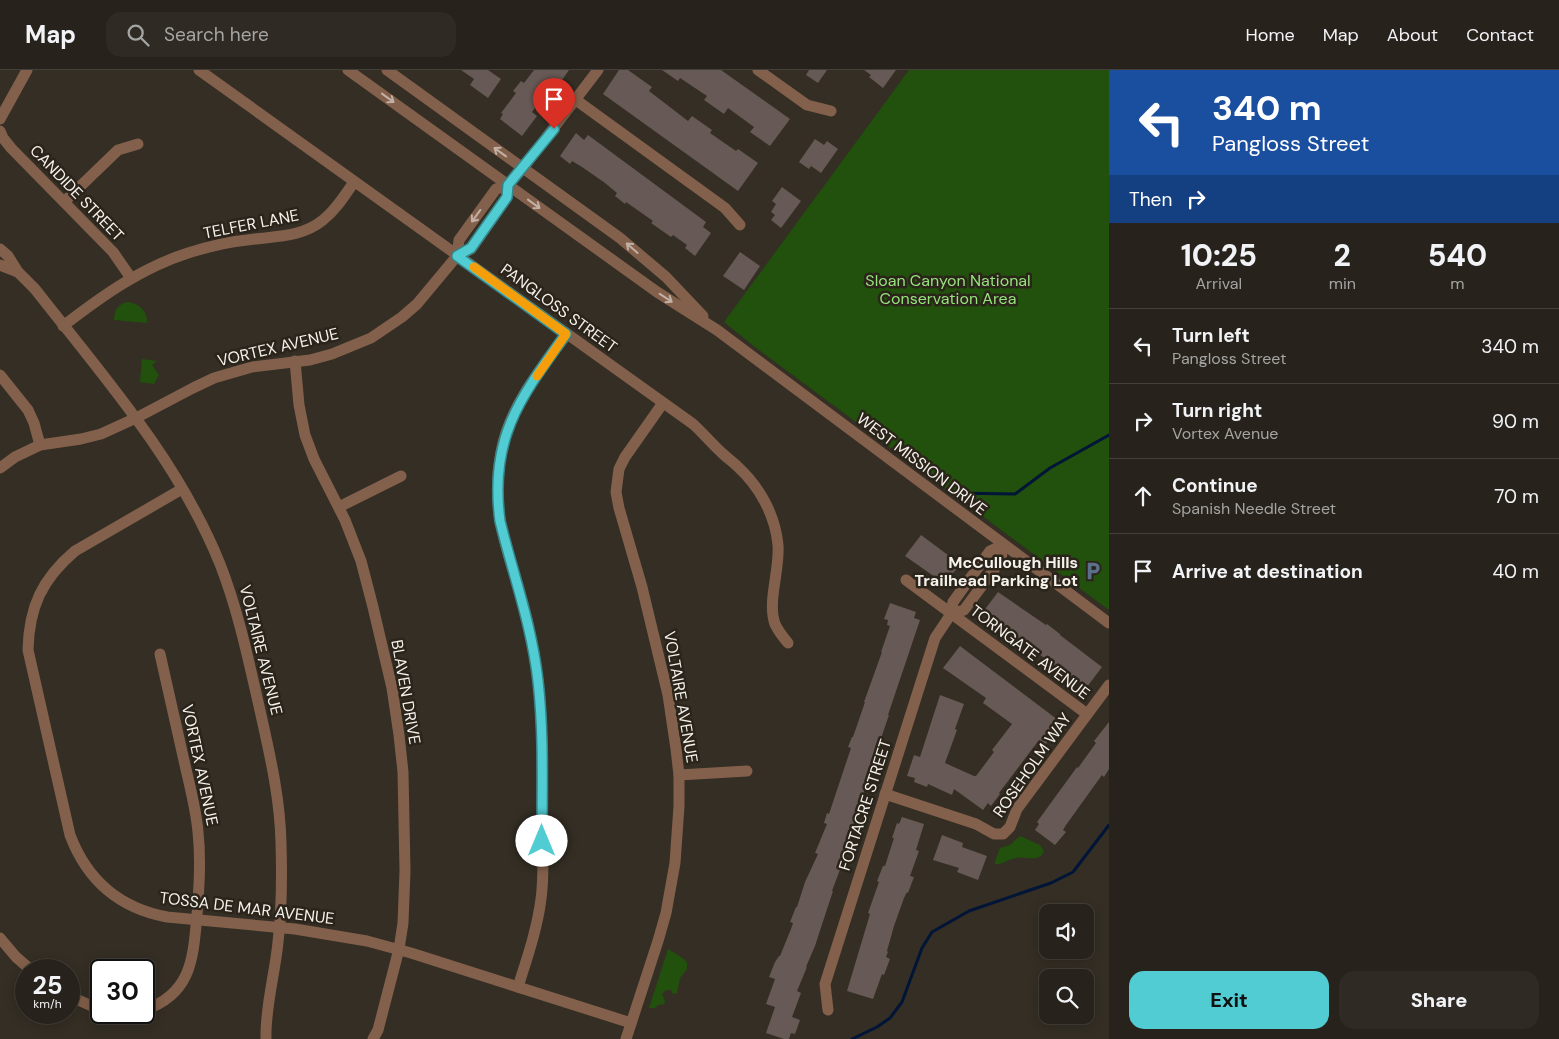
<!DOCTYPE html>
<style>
body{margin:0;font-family:"DM Sans",sans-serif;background:#2f2a24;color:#f1f3f6;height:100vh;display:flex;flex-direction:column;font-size:19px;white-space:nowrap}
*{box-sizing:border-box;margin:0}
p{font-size:16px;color:#a4a4a3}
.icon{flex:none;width:28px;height:28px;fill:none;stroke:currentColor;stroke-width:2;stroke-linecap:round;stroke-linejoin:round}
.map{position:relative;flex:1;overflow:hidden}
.drawer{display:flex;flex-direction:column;background:#27221b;width:450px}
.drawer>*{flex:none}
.banner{background:#1a4fa0;color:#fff;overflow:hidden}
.fabs{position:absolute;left:1039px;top:834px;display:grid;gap:10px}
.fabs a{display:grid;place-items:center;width:55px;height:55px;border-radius:10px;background:#27221b;box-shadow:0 2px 12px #0003,0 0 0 1px #433f3a;font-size:25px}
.speed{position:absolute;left:15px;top:889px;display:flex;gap:10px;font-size:25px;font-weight:700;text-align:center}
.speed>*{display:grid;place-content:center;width:65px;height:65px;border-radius:50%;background:#27221b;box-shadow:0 2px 12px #0003,0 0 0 1px #433f3a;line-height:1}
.speed small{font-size:12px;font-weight:400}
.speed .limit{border:2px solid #111;border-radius:8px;background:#fff;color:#111}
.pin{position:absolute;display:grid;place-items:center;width:42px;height:42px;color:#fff;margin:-51px -21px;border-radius:50% 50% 50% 0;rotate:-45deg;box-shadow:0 0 5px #0007}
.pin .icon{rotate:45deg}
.me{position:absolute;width:55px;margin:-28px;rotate:0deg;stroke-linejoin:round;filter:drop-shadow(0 0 4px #0008)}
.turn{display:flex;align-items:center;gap:18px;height:105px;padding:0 20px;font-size:22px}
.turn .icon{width:65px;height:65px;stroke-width:2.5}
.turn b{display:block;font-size:35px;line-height:42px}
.then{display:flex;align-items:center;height:48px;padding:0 20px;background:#0003;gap:10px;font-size:19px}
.eta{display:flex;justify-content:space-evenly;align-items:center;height:85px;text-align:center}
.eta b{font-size:30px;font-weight:800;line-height:35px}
.primary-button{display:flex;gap:10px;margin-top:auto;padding:10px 20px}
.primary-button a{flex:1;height:58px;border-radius:15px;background:#51ccd2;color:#111;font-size:20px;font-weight:800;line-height:58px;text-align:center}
.primary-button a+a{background:#2f2a24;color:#f1f3f6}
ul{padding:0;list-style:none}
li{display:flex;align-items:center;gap:15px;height:75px;padding:0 20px;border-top:1px solid #433f3a}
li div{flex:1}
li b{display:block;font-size:19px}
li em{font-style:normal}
header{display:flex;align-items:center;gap:30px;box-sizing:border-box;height:70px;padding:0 25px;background:#27221b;border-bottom:1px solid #433f3a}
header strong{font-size:24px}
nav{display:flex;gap:28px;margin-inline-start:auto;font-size:18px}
.search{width:350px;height:45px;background:#2f2a24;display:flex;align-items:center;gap:12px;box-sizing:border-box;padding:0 18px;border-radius:15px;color:#a4a4a3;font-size:19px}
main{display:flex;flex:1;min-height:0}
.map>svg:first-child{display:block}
.green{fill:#21510c}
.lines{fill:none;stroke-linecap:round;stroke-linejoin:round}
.stream{stroke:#001537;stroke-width:3}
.building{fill:#675955}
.minor{stroke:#83604b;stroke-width:11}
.oneway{stroke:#c2b0a4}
.route-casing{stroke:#358588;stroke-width:12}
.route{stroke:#51ccd2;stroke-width:9}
.slow{stroke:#f59e0b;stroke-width:9}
.labels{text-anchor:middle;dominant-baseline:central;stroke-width:5;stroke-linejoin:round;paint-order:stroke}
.street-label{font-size:16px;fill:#f6f2ec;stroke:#2a241a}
.park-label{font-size:16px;fill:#96e37d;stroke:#2a241a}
.poi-label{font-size:16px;font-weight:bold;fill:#f6f2ec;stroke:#2a241a;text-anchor:end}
</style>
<header>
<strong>Map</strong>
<div class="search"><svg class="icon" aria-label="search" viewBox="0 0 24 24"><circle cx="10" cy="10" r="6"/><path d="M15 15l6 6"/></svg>Search here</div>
<nav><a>Home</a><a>Map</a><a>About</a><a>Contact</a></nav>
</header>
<main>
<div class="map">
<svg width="1109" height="969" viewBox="0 0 1109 969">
<rect width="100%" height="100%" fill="#342e24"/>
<g class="green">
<polygon points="909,0 1109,0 1109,540 755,277 724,252"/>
<path d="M129,232C141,235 147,241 147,253L114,250C114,239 119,233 129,232Z"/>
<polygon points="142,289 157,291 152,295 159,305 154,314 140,312"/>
<path d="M1020,766L1040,775L1044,781L1041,786C1033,791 1025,786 1016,788C1008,789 1003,795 995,794V791L1000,778L1010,775Z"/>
<polygon points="668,879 684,889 687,893 687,899 680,908 677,923 673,924 671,920 666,920 662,924 665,931 664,934 658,935 655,938 649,938"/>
</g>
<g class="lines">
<g class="stream">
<polyline points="951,423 1015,424 1050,398 1109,365"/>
<polyline points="852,969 877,957 890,948 902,932 922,878 932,862 969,841 1051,813 1073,802 1109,755"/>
</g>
</g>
<g class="building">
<polygon points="461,0 488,0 501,9 488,28 470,15 474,9"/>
<polygon points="534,0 569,0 547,32 542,28 532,42 537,46 522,66 500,49 503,44 501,43 516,23 513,21 521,11 524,13"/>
<polygon points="619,0 628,0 652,17 649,21 688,51 692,46 712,60 710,63 736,81 738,79 758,93 738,121 603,24"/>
<polygon points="662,0 721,0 790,49 770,76 750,62 754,57 728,38 724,44 704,30 707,26 680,8 678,11"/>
<polygon points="809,0 827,0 818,13 806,5"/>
<polygon points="864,0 896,0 883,18 869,7 871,5"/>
<polygon points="576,63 584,70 588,65 706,152 703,157 711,163 695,186 685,178 687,175 673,165 671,167 651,153 653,151 626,132 625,134 615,126 617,123 605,113 582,97 572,91 570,94 560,86"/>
<polygon points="815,69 824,75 827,71 838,79 821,103 811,96 809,99 799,92"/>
<polygon points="782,117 801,131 781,158 771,150 775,145 771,142 776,134 772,131"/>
<polygon points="740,182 760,196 744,220 723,206"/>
<polygon points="921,465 960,494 945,514 905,486"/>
<polygon points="998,522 1046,555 1047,554 1060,564 1060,565 1102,597 1087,617 1047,590 983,542"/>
<polygon points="890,533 916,542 914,548 920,550 888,645 889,645 872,695 841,797 832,821 833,821 815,876 806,897 807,897 797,921 801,923 792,947 800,950 795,964 791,963 789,969 784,969 766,963 775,937 766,934 775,909 769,907 775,892 779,886 780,886 791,859 793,853 790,852 796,837 797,837 805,812 818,784 815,783 827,754 824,753 827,743 829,744 851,678 848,677 852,667 853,667 865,632 864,632 882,582 881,582 890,556 887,555 888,550 884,549"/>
<polygon points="960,576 1062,653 1045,675 1039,670 999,723 1000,724 991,736 988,733 983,740 954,719 952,725 928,714 927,717 914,712 915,708 907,706 914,685 920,687 940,625 964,634 955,659 957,660 945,693 974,706 976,706 994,682 992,680 1012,654 983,633 986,628 943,598"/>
<polygon points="1109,652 1109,699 1104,707 1102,705 1066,755 1063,760 1066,762 1055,775 1035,760 1039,754 1037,752 1077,697 1078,698 1096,673 1094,671"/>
<polygon points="902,747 924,754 916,780 919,781 910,806 914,807 908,823 907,822 904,828 894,856 887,881 888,882 886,887 890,889 884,905 882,904 873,929 847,921 870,844 868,843 879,812 877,811 883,796 885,796 894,768 892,768 897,753 899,754"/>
<polygon points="942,765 963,773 962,777 987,786 978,810 957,802 959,798 933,790"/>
</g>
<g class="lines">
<g class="minor">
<path d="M199,0L693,354C703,363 712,374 722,383C727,388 732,391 737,396C759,416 775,444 778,475C780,500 767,532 775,554C778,561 783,567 788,573"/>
<polyline points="348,0 657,222 717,260 1109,553"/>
<polyline points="387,0 620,168 666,207 703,246"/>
<polyline points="758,0 807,35 831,41"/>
<polyline points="576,30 725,138 740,155"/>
<polyline points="0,49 27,0"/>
<polyline points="0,61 3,68 11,78 113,182 131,208"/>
<polyline points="64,132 118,80 138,74"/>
<path d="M0,179L8,186L18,202L35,219C103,306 178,390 220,494C238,540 248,588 259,636C269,681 280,726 281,773C282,806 282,839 278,872C275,904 265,937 266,969"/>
<polyline points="457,186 459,170 496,119 508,115 523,98 598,0"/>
<polyline points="0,195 18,202"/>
<path d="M63,256C102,226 141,198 188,183C207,177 227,172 247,170C274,166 301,168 323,150C336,140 345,125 354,112"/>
<polyline points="295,291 299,335 305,365 314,389 345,450 361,491 373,537 392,618 399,665 403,702 405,801 403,853 399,879 378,960 373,969"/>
<polyline points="0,305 28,340 34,353 40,375"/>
<polyline points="0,398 15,387 40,375 81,369 101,364 136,348 193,318 214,308 252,297 310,290 332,284 371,268 402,247 417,234 457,186 471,179 507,127 508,115"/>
<path d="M182,419L75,481C42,509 29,537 28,580L70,765C87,810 119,838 167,847L295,859L367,871L411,883L631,953"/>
<polyline points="339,437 401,406"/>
<polyline points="906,510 1087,644"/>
<polyline points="951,544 964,540 1001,490 1003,475"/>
<polyline points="679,705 747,701"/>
<polyline points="885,724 976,754 994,764 1003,764 1010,757 1017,739 1109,615"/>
<polyline points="0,868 16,887 31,900"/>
<path d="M518,917C527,888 537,860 541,829C545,800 542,769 542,739C542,696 543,653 538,611C536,593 533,576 529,559C522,522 506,486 500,449C496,427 497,404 501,382C509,337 540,300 567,264"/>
<polyline points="69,926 101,940"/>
<path d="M144,940C192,924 193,888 197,845C199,818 201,790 198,762C196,739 190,717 185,695C177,658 168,621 160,584"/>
<polyline points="828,940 825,914 935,568 951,544 953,532 990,481 1003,475"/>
<polyline points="111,942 118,944 135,942"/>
<polyline points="626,969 658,871 666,843 675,793 679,736 679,705 676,679 668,625 642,517 619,438 616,422 619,399 625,387 663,333"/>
</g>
</g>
<defs><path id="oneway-shaft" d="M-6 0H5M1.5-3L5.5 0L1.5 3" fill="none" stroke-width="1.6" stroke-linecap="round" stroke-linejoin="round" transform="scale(1.25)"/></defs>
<g class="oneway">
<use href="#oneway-shaft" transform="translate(388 28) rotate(36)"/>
<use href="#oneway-shaft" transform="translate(500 82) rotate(-144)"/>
<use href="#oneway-shaft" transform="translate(534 134) rotate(36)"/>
<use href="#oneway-shaft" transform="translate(476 146) rotate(126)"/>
<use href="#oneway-shaft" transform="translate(632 178) rotate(-139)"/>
<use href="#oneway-shaft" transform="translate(666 228) rotate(33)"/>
</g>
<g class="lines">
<g class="route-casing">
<path id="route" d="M542,771C542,718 544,664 538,611C532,556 513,504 500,451C489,368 520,328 566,264L457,186L471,178L507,127L508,115L554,59"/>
</g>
<use href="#route" class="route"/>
<polyline class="slow" points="474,197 566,264 537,306"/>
</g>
<defs>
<g id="parking-bare" transform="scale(1.5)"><path d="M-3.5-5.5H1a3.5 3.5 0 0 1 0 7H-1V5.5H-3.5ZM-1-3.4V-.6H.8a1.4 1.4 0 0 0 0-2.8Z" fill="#5c6f8a" stroke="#2a241a" stroke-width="2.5" paint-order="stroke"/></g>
</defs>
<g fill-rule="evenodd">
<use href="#parking-bare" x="1093" y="501"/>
</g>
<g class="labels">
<g class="street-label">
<text transform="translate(77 123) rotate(46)">CANDIDE STREET</text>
<text transform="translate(251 154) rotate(-11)">TELFER LANE</text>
<text transform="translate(559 238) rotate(36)">PANGLOSS STREET</text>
<text transform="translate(278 277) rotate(-13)">VORTEX AVENUE</text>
<text transform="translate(922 394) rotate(37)">WEST MISSION DRIVE</text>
<text transform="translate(261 580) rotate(76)">VOLTAIRE AVENUE</text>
<text transform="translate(1030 582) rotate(37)">TORNGATE AVENUE</text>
<text transform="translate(406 622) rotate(80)">BLAVEN DRIVE</text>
<text transform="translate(681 627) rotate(80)">VOLTAIRE AVENUE</text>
<text transform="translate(200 695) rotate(78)">VORTEX AVENUE</text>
<text transform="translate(1032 695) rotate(-55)">ROSEHOLM WAY</text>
<text transform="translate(865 735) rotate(-72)">FORTACRE STREET</text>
<text transform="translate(247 838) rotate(7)">TOSSA DE MAR AVENUE</text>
</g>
<g class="park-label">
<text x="948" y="210">Sloan Canyon National<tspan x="948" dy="18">Conservation Area</tspan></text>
</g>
<g class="poi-label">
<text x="1078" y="492">McCullough Hills<tspan x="1078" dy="18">Trailhead Parking Lot</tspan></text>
</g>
</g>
</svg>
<div class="fabs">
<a><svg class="icon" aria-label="sound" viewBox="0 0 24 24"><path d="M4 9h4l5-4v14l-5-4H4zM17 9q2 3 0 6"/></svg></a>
<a><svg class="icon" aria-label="search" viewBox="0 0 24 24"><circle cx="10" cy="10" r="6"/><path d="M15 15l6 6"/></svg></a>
</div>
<div class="speed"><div>25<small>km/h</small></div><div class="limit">30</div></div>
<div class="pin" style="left:554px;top:59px;background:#d93025"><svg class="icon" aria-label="arrive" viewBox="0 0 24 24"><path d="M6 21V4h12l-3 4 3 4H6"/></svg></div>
<svg class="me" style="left:542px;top:771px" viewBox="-20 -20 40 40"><circle r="19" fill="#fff"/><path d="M0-13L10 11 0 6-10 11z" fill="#51ccd2"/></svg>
</div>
<section class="drawer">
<div class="banner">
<div class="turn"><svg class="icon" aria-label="left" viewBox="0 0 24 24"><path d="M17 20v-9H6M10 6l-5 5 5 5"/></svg><div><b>340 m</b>Pangloss Street</div></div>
<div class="then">Then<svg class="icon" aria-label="right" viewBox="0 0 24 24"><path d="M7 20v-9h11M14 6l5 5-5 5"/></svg></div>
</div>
<div class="eta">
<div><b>10:25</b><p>Arrival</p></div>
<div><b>2</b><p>min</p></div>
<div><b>540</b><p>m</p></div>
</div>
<ul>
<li><svg class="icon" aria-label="left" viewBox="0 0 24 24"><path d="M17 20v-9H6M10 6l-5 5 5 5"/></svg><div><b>Turn left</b><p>Pangloss Street</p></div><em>340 m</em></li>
<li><svg class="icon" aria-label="right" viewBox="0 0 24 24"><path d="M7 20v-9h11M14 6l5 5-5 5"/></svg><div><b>Turn right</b><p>Vortex Avenue</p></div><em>90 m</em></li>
<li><svg class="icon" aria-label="ahead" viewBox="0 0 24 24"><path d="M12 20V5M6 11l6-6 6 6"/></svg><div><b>Continue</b><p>Spanish Needle Street</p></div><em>70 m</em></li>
<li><svg class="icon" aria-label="arrive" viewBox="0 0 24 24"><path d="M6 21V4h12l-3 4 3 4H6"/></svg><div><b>Arrive at destination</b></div><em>40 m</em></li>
</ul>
<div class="primary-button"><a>Exit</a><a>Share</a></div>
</section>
</main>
